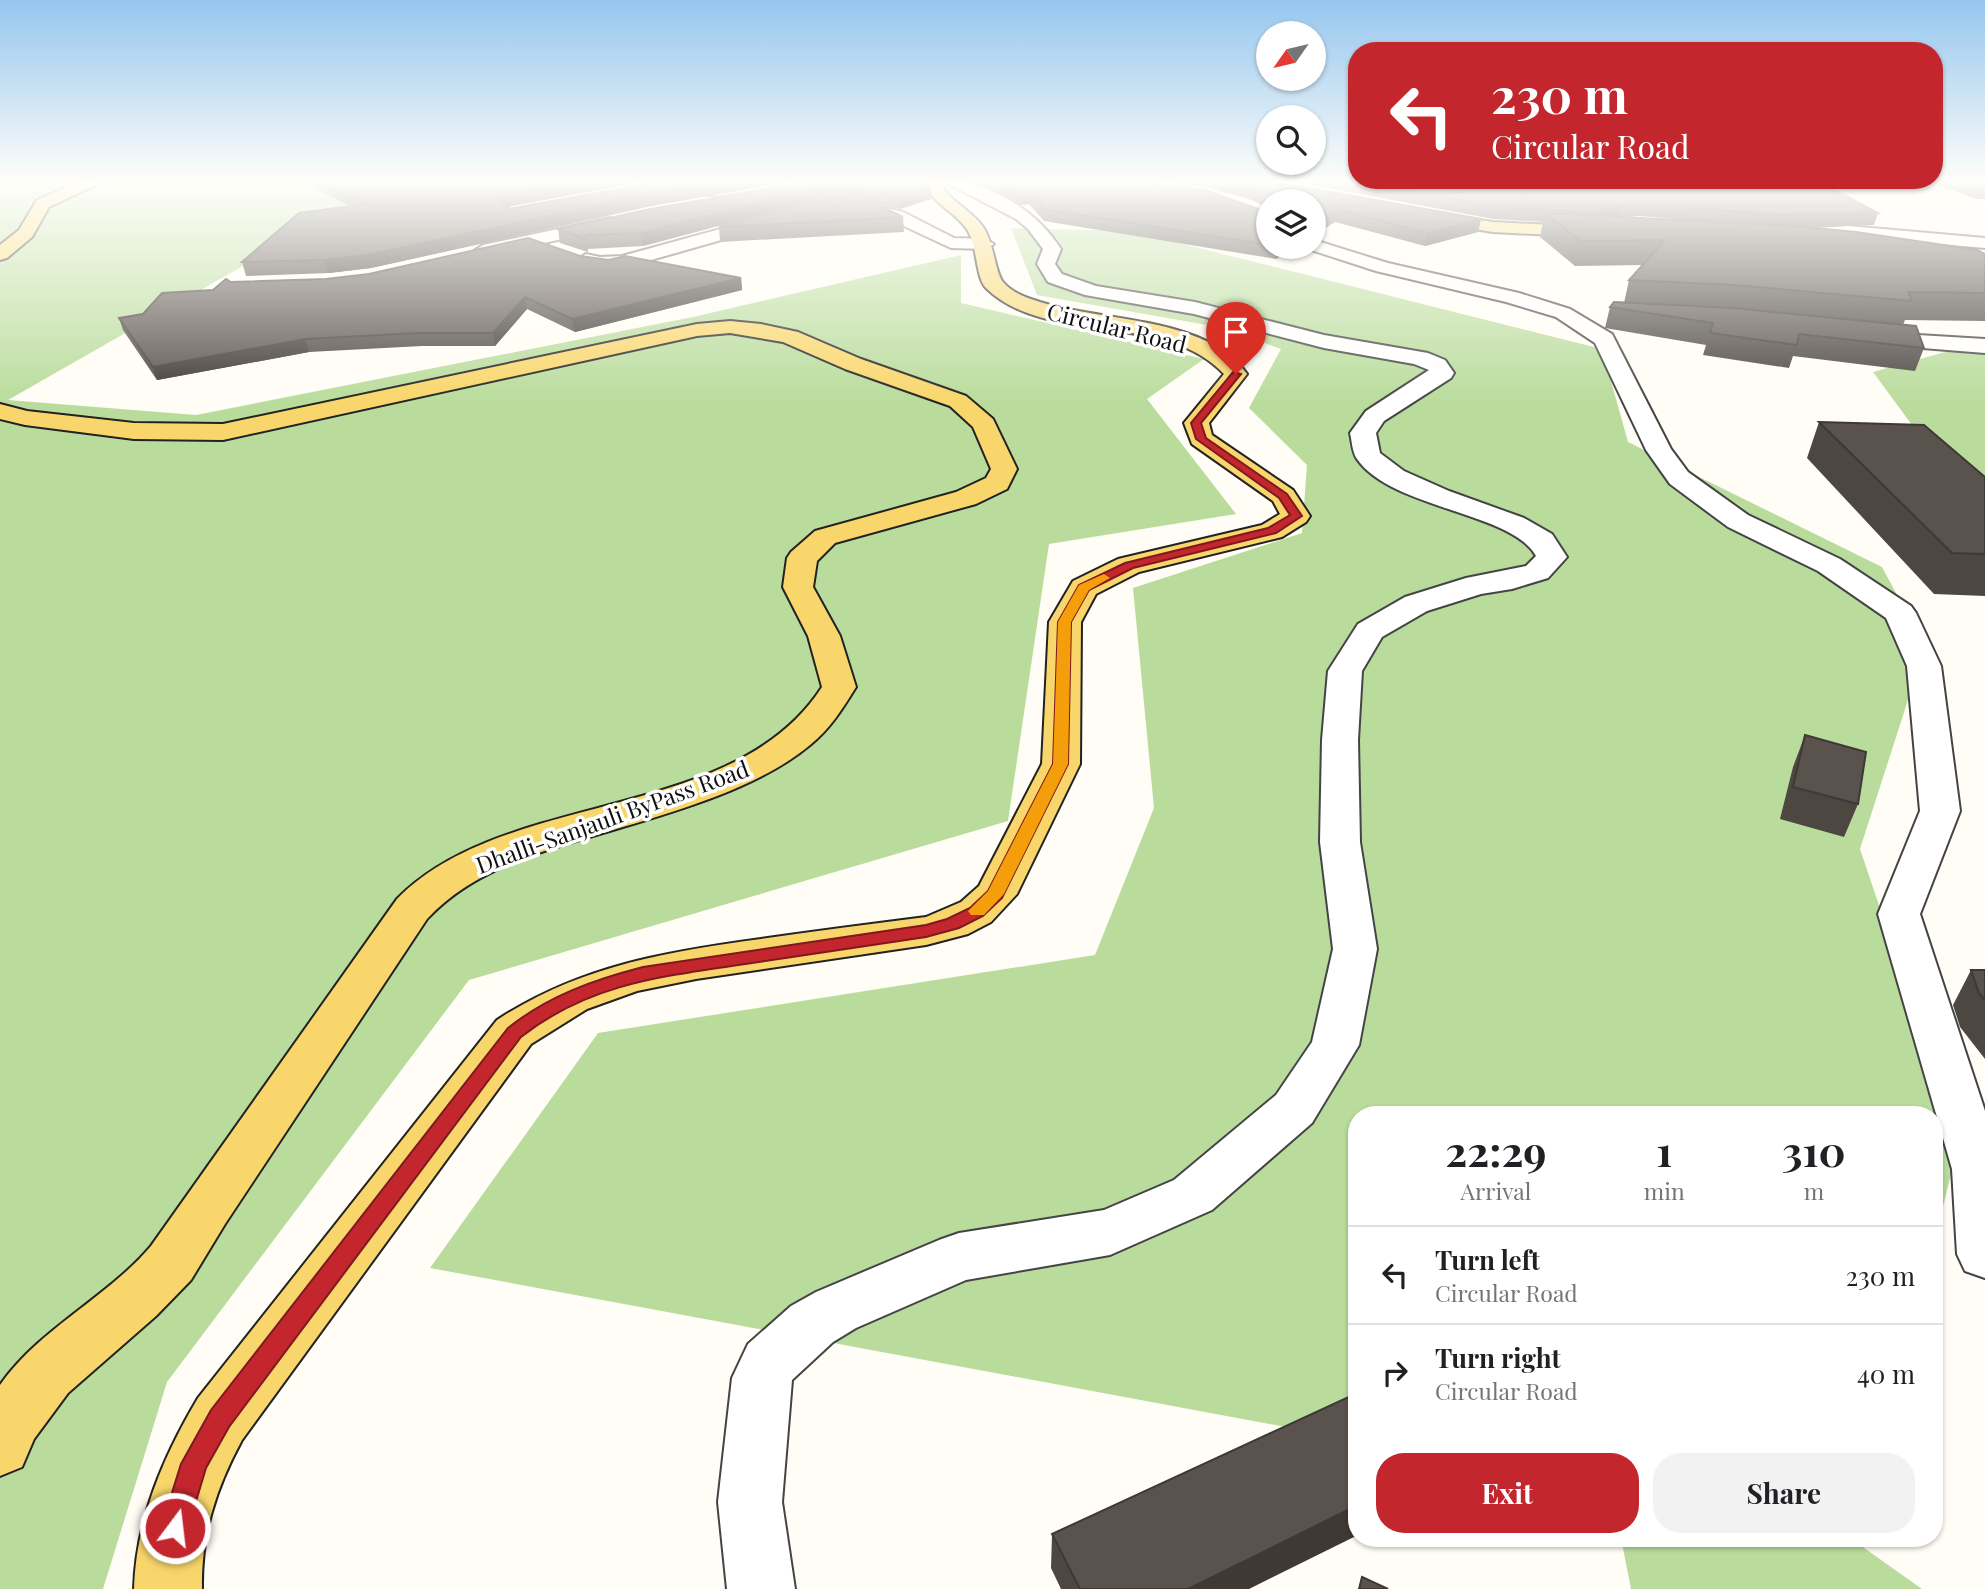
<!DOCTYPE html>
<style>
body{margin:0;font-family:"Playfair Display",serif;background:#f2f2f2;color:#202124;height:100vh;display:flex;flex-direction:column;font-size:26px;white-space:nowrap}
*{box-sizing:border-box;margin:0}
p{font-size:23px;color:#757577}
.icon{flex:none;width:38px;height:38px;fill:none;stroke:currentColor;stroke-width:2;stroke-linecap:round;stroke-linejoin:round}
.map{position:relative;flex:1;overflow:hidden}
.sheet{position:absolute;left:1348px;top:1106px;width:595px;height:441px;display:flex;flex-direction:column;background:#fff;border-radius:28px;box-shadow:0 2px 5px #0004}
.sheet>*{flex:none}
.guide{position:absolute;left:1348px;top:42px;width:595px;height:147px;border-radius:28px;box-shadow:0 2px 5px #0004;background:#c4262e;color:#fff;overflow:hidden}
.needle{width:46px;rotate:236deg}
.fabs{position:absolute;left:1256px;top:21px;display:grid;gap:14px}
.fabs a{display:grid;place-items:center;width:70px;height:70px;border-radius:50%;background:#fff;box-shadow:0 2px 5px #0004;font-size:35px}
.pin{position:absolute;display:grid;place-items:center;width:60px;height:60px;color:#fff;margin:-72px -30px;border-radius:50% 50% 50% 0;rotate:-45deg;box-shadow:0 0 7px #0007}
.pin .icon{rotate:45deg}
.me{position:absolute;width:77px;margin:-38px;rotate:15deg;stroke-linejoin:round;filter:drop-shadow(0 0 5px #0008)}
.turn{display:flex;align-items:center;gap:24px;height:147px;padding:0 28px;font-size:32px}
.turn .icon{width:91px;height:91px;stroke-width:2.5}
.turn b{display:block;font-size:49px;line-height:60px}
.eta{display:flex;justify-content:space-evenly;align-items:center;height:119px;text-align:center}
.eta b{font-size:42px;font-weight:700;line-height:49px}
.cta{display:flex;gap:14px;margin-top:auto;padding:14px 28px}
.cta a{flex:1;height:80px;border-radius:28px;background:#c4262e;color:#fff;font-size:28px;font-weight:700;line-height:80px;text-align:center}
.cta a+a{background:#f2f2f2;color:#202124}
ul{padding:0;list-style:none}
li{display:flex;align-items:center;gap:21px;height:98px;padding:0 28px;border-top:2px solid #e0e0e0}
li div{flex:1}
li b{display:block;font-size:26px}
li em{font-style:normal}
.map>svg:first-child{display:block}
.forest{fill:#b9dc9c}
.lines{fill:none;stroke-linecap:round;stroke-linejoin:round}
.minor-casing{stroke:#444;stroke-width:4}
.major-casing{stroke:#222;stroke-width:4}
.minor{fill:#fff;fill-rule:evenodd}
.major{fill:#f9d66b;fill-rule:evenodd}
.wall{fill:#4d4742;fill-rule:evenodd}
.shaded-wall{fill:#3f3936}
.building{fill:#5a524d;stroke:#3f3936;stroke-width:2}
.route{fill:#c4262e;stroke:#7f191e;stroke-width:2}
.slow{fill:#f59e0b}
.labels{text-anchor:middle;dominant-baseline:central;stroke-width:7;stroke-linejoin:round;paint-order:stroke}
.street-label{font-size:23px;fill:#111;stroke:#fff}
</style>
<div class="map">
<svg width="1985" height="1589" viewBox="0 0 1985 1589">
<rect width="100%" height="100%" fill="#fffdf5"/>
<g class="forest">
<polygon points="0,181 392,181 8,400 196,415 693,317 961,255 961,303 1204,359 1147,399 1236,514 1049,544 1008,821 469,980 167,1382 103,1589 0,1589"/>
<polygon points="1011,228 1131,231 1602,349 1628,442 1882,567 1925,647 1860,849 1959,1142 1934,1243 1934,1115 1356,1115 1356,1440 430,1268 598,1033 1095,955 1154,808 1133,588 1302,533 1307,465 1249,408 1281,349 1224,328 1037,295"/>
<polygon points="1985,341 1985,498 1929,448 1873,372"/>
<polygon points="1621,1538 1861,1538 1860,1545 1922,1589 1631,1589"/>
</g>
<g class="lines">
<g class="minor-casing">
<g id="minor">
<path d="M943,181C990,181 1036,210 1061,249L1055,264L1062,274L1096,286L1195,302L1324,335L1428,353L1445,360L1454,373L1451,378L1384,421L1376,433L1380,453L1404,471L1449,491L1524,518L1552,534L1567,557L1548,578L1512,589L1481,594L1427,611L1382,637L1362,671L1358,740L1360,842L1377,949L1359,1045L1312,1123L1212,1210L1110,1255L966,1280L856,1328L833,1342L792,1380L782,1502L795,1589H727L718,1502L732,1378L748,1344L791,1306L816,1292L939,1240L959,1233L1104,1210L1174,1180L1276,1095L1312,1042L1333,949L1320,842L1322,740L1328,671L1358,624L1405,597L1466,578L1526,566L1536,556C1512,512 1392,509 1357,459C1352,452 1352,441 1350,433L1366,411L1429,370L1414,364L1324,348L1194,314L1085,295L1048,282L1037,264L1043,249L1028,229L1016,219Z"/>
<path d="M805,182L811,184L813,187L811,190C793,195 697,200 687,190L695,185Z"/>
<polygon points="855,201 903,212 954,238 985,239 994,244 985,249 951,248 891,220 849,210 847,206"/>
<polygon points="768,216 777,221 774,225 623,268 600,269 579,264 577,260 586,254 600,257 622,256"/>
<polygon points="609,218 618,223 615,227 483,257 474,251 483,245"/>
<polygon points="1849,226 1985,238 1985,248 1849,236 1797,239 1788,234 1797,229"/>
<polygon points="1314,240 1388,263 1519,293 1570,309 1612,334 1671,449 1688,472 1748,515 1840,559 1911,606 1916,613 1941,666 1960,811 1920,914 1985,1111 1985,1278 1965,1271 1957,1254 1952,1169 1878,914 1920,811 1907,666 1886,618 1818,571 1728,527 1670,484 1646,450 1595,343 1556,317 1506,302 1376,271 1308,249 1306,247 1314,247"/>
<polygon points="1868,332 1985,339 1985,353 1860,343 1857,338 1860,333"/>
</g>
</g>
<g class="major-casing">
<g id="major">
<polygon points="82,181 104,181 49,207 32,237 7,258 0,260 0,245 19,230 37,200"/>
<path d="M924,181H940C948,202 971,209 983,227C994,242 995,273 1003,282C1012,293 1027,298 1040,302C1102,322 1207,316 1247,374L1209,423L1212,435L1293,490L1310,516L1306,522L1282,537L1139,572L1096,594L1081,622L1080,764L1017,894L991,922L968,934L926,945L696,979L637,991L587,1009L531,1044L242,1440C216,1488 201,1534 202,1589H134C136,1520 163,1457 198,1398L497,1020C580,966 665,952 761,939C816,931 871,924 926,917L961,902L979,886L1042,764L1049,622L1073,581L1118,559L1262,525L1280,514L1273,501L1192,444L1184,423L1224,374C1164,310 1047,347 986,288C975,277 978,244 966,228C953,210 932,204 924,181Z"/>
<polygon points="1429,212 1493,222 1592,227 1601,232 1592,237 1493,232 1423,221 1420,217"/>
<path d="M730,321L761,324L798,332L861,359L966,396L993,419L1017,469L1007,489L976,504L835,543L817,561L813,587L840,636L856,687C843,708 830,729 810,745C748,797 638,821 560,846C511,861 462,881 427,919L225,1224L191,1280L156,1316L68,1393L34,1439L22,1467L0,1476V1385C40,1328 107,1298 151,1246L397,899C506,788 734,824 822,687L808,636L783,587L787,558L791,552L815,531L956,492L986,478L991,469L973,427L950,406L845,369L783,342L730,333L697,336L223,440L134,439L25,425L0,419V404L27,411L134,423L223,424L697,324Z"/>
</g>
</g>
<use href="#minor" class="minor"/>
<use href="#major" class="major"/>
</g>
<g class="wall">
<path d="M301,181H794L651,206L371,268L329,273L246,276L242,262L350,206ZM642,182L645,184L508,208L511,206Z"/>
<polygon points="812,181 928,181 931,199 900,209 857,199 819,199 643,246 588,249 588,252 560,243 558,229"/>
<polygon points="967,181 1136,181 1269,213 1269,247 1296,247 1276,259 1044,221 1029,204 1021,205 979,184"/>
<polygon points="1152,181 1270,181 1481,219 1478,232 1425,246 1335,222 1314,201 1269,201 1269,208 1249,199 1205,187"/>
<path d="M1292,181H1818L1878,213L1874,225L1803,227L1985,254V321L1905,320L1903,325L1924,348L1915,371L1793,356L1789,368L1703,355L1706,345L1605,328L1610,307L1624,303L1629,280L1643,265L1575,266L1540,237L1543,222L1493,219ZM1640,216L1699,221L1623,217Z"/>
<polygon points="1928,181 1985,181 1985,199 1976,199"/>
<polygon points="903,217 904,232 720,242 719,227"/>
<polygon points="580,256 741,278 742,290 575,332 527,309 495,346 422,346 309,352 157,380 123,330 119,318 143,314 213,290 231,282 326,279 369,274"/>
<polygon points="1819,422 1985,477 1985,596 1934,594 1807,458"/>
<polygon points="1805,735 1858,804 1844,837 1780,819 1793,767"/>
<polygon points="1971,970 1985,970 1985,1059 1960,1027 1953,1005"/>
<polygon points="1052,1534 1249,1589 1061,1589 1051,1568"/>
</g>
<g class="shaded-wall">
<polygon points="581,181 641,181 642,182 511,206 501,215 498,202 508,194"/>
<polygon points="725,181 794,181 651,206 371,268 329,273 325,260 650,194"/>
<polygon points="819,187 819,199 643,246 641,233"/>
<polygon points="931,187 931,199 900,209 899,196"/>
<polygon points="1029,192 1029,204 1021,205 1022,193"/>
<polygon points="1621,205 1618,217 1590,225 1593,212"/>
<polygon points="1337,209 1335,222 1314,235 1314,223"/>
<polygon points="1481,219 1478,232 1425,246 1427,233"/>
<polygon points="1277,247 1296,247 1276,259"/>
<polygon points="741,278 742,290 575,332 572,319"/>
<polygon points="525,297 527,309 495,346 493,333"/>
<polygon points="305,339 309,352 157,380 153,367"/>
<polygon points="1356,1506 1356,1536 1249,1589 1188,1589"/>
</g>
<g class="building">
<polygon points="321,181 581,181 508,194 498,202 509,209 647,184 649,181 725,181 650,194 367,255 325,260 242,262 299,213 367,204"/>
<polygon points="812,181 928,181 931,187 899,196 856,187 819,187 641,233 586,235 586,239 558,229 651,209"/>
<polygon points="998,181 1136,181 1208,191 1269,213 1269,245 1045,209 1029,192 1022,193"/>
<polygon points="1228,181 1270,181 1481,219 1427,233 1337,209 1314,223 1314,201 1272,201 1271,196 1251,187"/>
<polygon points="1357,181 1818,181 1878,213 1780,215 1643,204 1621,205 1593,212 1496,207"/>
<polygon points="1971,181 1985,181 1985,185 1981,185"/>
<polygon points="835,199 872,202 903,217 719,227 814,201"/>
<polygon points="1545,213 1795,226 1856,232 1977,250 1985,254 1985,293 1908,292 1912,301 1735,285 1629,280 1665,240 1581,241"/>
<polygon points="528,238 580,256 609,260 625,256 741,278 572,319 525,297 493,333 419,333 305,339 153,367 119,318 143,314 162,293 213,290 226,279 231,282 326,279 369,274"/>
<polygon points="1614,302 1733,308 1916,326 1924,348 1799,334 1797,345 1710,333 1713,323 1610,307"/>
<polygon points="1819,422 1924,425 1985,477 1985,554 1952,553"/>
<polygon points="1805,735 1866,752 1858,804 1793,787"/>
<polygon points="1971,970 1985,970 1985,1000 1979,993"/>
<polygon points="1355,1394 1356,1396 1356,1506 1188,1589 1080,1589 1052,1534"/>
<polygon points="1362,1577 1388,1589 1359,1589"/>
</g>
<linearGradient id="sky" x2="0" y2="1"><stop stop-color="#95c6ee"/><stop offset="0.45" stop-color="#fffefa"/><stop offset="1" stop-color="#fffefa" stop-opacity="0"/></linearGradient>
<rect width="1985" height="404" fill="url(#sky)"/>
<path class="route" d="M1233,372L1241,374L1201,423L1206,438L1287,494L1302,516L1276,533L1133,568L1089,590L1071,622L1068,764L1002,898L983,916L959,928L926,937C868,946 810,954 752,963C666,976 591,982 521,1037L229,1427L206,1468L185,1538L175,1542L165,1538L161,1528L181,1464L211,1410L508,1028C548,996 593,980 643,967L926,925L947,919L970,908L988,891L1053,764L1058,622L1079,585L1125,563L1268,528L1290,515L1279,498L1196,439L1191,423Z"/>
<polygon class="slow" points="1104,574 1110,578 1089,590 1071,622 1068,764 1004,894 984,915 971,915 968,911 988,891 1053,764 1058,622 1079,585"/>
<g class="labels">
<g class="street-label">
<text transform="translate(1117 327) rotate(14)">Circular Road</text>
<text transform="translate(612 816) rotate(-20)">Dhalli-Sanjauli ByPass Road</text>
</g>
</g>
</svg>
<div class="fabs">
<a><svg class="needle" viewBox="-14 -14 28 28"><path d="M0-13l5 13h-10z" fill="#e53935"/><path d="M0 13l5-13h-10z" fill="#757577"/></svg></a>
<a><svg class="icon" aria-label="search" viewBox="0 0 24 24"><circle cx="10" cy="10" r="6"/><path d="M15 15l6 6"/></svg></a>
<a><svg class="icon" aria-label="layers" viewBox="0 0 24 24"><path d="M12 4l9 5-9 5-9-5zM3 14l9 5 9-5"/></svg></a>
</div>
<div class="pin" style="left:1236px;top:374px;background:#d93025"><svg class="icon" aria-label="arrive" viewBox="0 0 24 24"><path d="M6 21V4h12l-3 4 3 4H6"/></svg></div>
<svg class="me" style="left:175px;top:1528px" viewBox="-20 -20 40 40"><circle r="17" fill="#c4262e" stroke="#fff" stroke-width="3"/><path d="M0-11L8 9 0 5-8 9z" fill="#fff"/></svg>
<div class="guide">
<div class="turn"><svg class="icon" aria-label="left" viewBox="0 0 24 24"><path d="M17 20v-9H6M10 6l-5 5 5 5"/></svg><div><b>230 m</b>Circular Road</div></div>
</div>
<section class="sheet">
<div class="eta">
<div><b>22:29</b><p>Arrival</p></div>
<div><b>1</b><p>min</p></div>
<div><b>310</b><p>m</p></div>
</div>
<ul>
<li><svg class="icon" aria-label="left" viewBox="0 0 24 24"><path d="M17 20v-9H6M10 6l-5 5 5 5"/></svg><div><b>Turn left</b><p>Circular Road</p></div><em>230 m</em></li>
<li><svg class="icon" aria-label="right" viewBox="0 0 24 24"><path d="M7 20v-9h11M14 6l5 5-5 5"/></svg><div><b>Turn right</b><p>Circular Road</p></div><em>40 m</em></li>
</ul>
<div class="cta"><a>Exit</a><a>Share</a></div>
</section>
</div>
